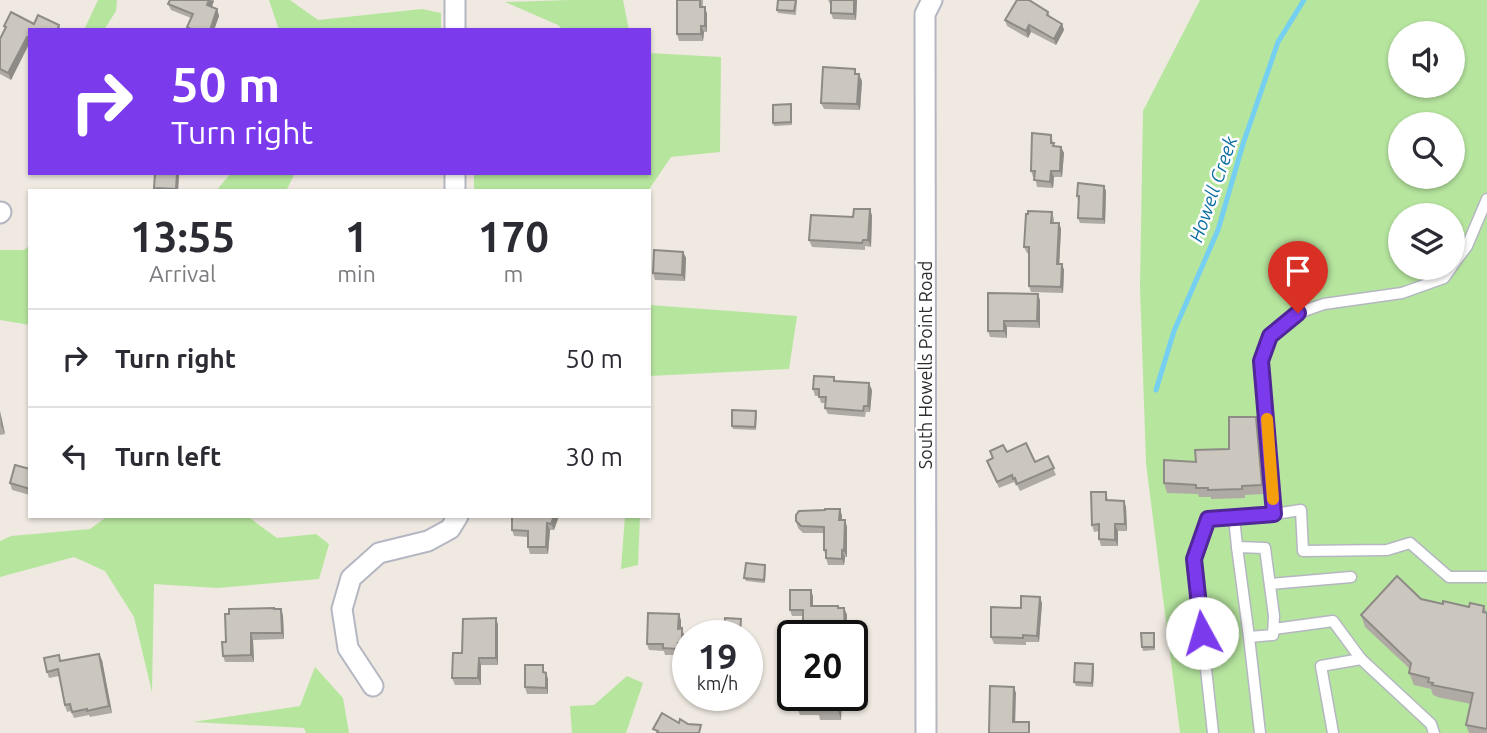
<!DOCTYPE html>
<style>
body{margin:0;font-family:Ubuntu,sans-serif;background:#f7f7f7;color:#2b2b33;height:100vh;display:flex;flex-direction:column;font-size:26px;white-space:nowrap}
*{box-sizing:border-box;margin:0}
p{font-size:23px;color:#7c7c81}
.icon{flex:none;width:38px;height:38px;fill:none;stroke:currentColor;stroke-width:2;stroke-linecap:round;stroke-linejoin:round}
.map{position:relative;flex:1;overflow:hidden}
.sheet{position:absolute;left:28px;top:189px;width:623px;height:329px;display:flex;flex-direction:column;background:#fff;border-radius:0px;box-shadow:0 2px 5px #0004}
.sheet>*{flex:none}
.guide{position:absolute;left:28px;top:28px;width:623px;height:147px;border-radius:0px;box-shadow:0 2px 5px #0004;background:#7c3aed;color:#fff;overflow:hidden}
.tools{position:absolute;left:1388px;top:21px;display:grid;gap:14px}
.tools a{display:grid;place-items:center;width:77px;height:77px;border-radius:50%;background:#fff;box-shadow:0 2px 5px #0004;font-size:35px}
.speed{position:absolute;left:672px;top:620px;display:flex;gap:14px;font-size:35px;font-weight:700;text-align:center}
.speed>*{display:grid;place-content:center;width:91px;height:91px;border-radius:50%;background:#fff;box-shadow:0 2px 5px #0004;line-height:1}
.speed small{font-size:18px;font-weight:400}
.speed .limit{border:4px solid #111;border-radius:10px;background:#fff;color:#111}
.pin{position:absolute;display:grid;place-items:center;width:60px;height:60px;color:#fff;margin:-72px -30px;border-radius:50% 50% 50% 0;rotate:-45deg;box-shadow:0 0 7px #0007}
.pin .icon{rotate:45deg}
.me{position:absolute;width:77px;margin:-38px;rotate:354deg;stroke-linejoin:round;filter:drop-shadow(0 0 5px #0008)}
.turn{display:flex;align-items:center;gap:24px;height:147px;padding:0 28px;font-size:32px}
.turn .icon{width:91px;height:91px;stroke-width:2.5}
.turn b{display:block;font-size:49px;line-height:60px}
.eta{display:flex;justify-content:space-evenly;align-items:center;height:119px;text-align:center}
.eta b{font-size:42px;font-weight:700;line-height:49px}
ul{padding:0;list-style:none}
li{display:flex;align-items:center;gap:21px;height:98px;padding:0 28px;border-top:2px solid #e1e1e2}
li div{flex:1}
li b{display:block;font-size:26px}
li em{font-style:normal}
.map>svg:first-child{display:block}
.green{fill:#b6e59e;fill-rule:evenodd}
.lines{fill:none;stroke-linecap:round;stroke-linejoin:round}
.stream{stroke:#75cff0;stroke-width:5}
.lane-casing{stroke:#b4b7c1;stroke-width:13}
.street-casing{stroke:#b4b7c1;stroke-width:23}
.lane{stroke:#fff;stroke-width:10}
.street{stroke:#fff;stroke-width:19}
.wall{fill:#afaba4}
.shaded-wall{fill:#8e8b86}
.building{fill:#cbc7bf;stroke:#8e8b86;stroke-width:2}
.route-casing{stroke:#51269a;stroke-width:18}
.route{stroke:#7c3aed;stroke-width:12}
.slow{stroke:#f59e0b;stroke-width:12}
.labels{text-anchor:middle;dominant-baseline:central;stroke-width:5;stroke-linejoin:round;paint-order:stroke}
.street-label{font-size:18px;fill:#2e2e2e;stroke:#fff}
.water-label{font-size:19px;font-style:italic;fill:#0d6fa3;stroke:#fff}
</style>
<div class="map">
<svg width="1487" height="733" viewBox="0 0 1487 733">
<rect width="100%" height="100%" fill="#efe9e1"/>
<g class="green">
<polygon points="98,0 117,0 116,11 104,30 84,30"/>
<polygon points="269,0 290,0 318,20 422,9 441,13 441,30 279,30"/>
<polygon points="570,0 623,0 629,30 563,30 558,25 505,2"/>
<path d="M1200,0H1487V733H1180L1146,463L1140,287L1143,111ZM1400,33H1452V86H1400ZM1400,124H1452V177H1400ZM1400,215H1452V268H1400Z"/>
<polygon points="649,53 721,57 720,152 671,157 648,191 474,191 474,173 649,173"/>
<polygon points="231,173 295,173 286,191 216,191"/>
<polygon points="30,245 30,325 0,320 0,250 24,250"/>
<polygon points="649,294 650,305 797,316 789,369 649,376"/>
<polygon points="108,516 247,516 277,538 316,534 329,544 319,579 218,588 154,584 152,692 134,617 105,571 74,557 0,577 0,541 11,536 90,529"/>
<polygon points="625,516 640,516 638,565 621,569"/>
<polygon points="315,667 343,698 349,733 306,733 304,728 193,722 300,706"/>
<polygon points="627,676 643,683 626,733 572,733 570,706 594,705"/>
</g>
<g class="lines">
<polyline class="stream" points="1156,390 1174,331 1218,230 1243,144 1278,42 1304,0"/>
<g class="lane-casing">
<g id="lane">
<polyline points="1452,266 1467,246 1487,199"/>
<polyline points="1274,514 1301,510 1303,551 1387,550 1410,543 1449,577 1487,577"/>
<polyline points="1234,517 1237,547 1265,548 1274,616 1273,635 1249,637 1260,733"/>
<polyline points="1237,547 1249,637"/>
<polyline points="1270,584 1351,577"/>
<polyline points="1274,629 1333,621 1361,659"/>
<polyline points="1213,733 1194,559 1208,519 1274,514 1261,361 1271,336 1298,313 1324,304 1402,293 1444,278 1451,268"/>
<polyline points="1333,733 1321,666 1361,659 1431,724 1434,733"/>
</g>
</g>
<g class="street-casing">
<g id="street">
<polyline points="455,0 455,30"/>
<polyline points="455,191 455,173"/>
<polyline points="0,213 1,212"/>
<polyline points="373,686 348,648 342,609 351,578 379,553 428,541 450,529 458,516"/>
<polyline points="926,733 925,14 932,0"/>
</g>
</g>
<use href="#lane" class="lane"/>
<use href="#street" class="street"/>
</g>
<g class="wall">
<polygon points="170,0 214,0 212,7 217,9 219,16 214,30 188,30 187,27 191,18 171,10 168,4"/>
<polygon points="677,0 703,0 703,7 707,14 707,32 704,32 703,41 679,41 677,34"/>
<polygon points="828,0 857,0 856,20 833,19 831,13 831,6"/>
<polygon points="797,1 796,15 778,13 777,10"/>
<polygon points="1048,12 1050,17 1062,24 1064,30 1056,45 1031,32 1028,38 1007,26 1005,20"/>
<polygon points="34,24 59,25 61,30 30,30 30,43 11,80 0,74 0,39 5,29 4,26"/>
<polygon points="862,81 860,110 824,109 821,103"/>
<polygon points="792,108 792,125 774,126 773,123"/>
<polygon points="1051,135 1054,146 1061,147 1064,153 1062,177 1054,177 1053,188 1037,187 1035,177 1033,177 1031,171"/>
<polygon points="155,173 179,173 178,191 155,191 154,188"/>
<polygon points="1104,186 1106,191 1105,224 1080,223 1078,218 1078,201 1077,196"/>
<polygon points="870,209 872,216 871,247 865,246 865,250 812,247 809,240 853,217"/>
<polygon points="1052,212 1054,219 1054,223 1059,223 1061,229 1059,264 1062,264 1064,270 1063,293 1031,292 1029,286 1029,254 1027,253 1024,247"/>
<polygon points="683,252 686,258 685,281 655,280 653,273"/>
<polygon points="1040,300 1040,328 1007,327 1007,338 990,337 988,331"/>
<polygon points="834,377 836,381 872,390 870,412 866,412 865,417 828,414 825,408 825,403 821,403 819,396 815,396 813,389"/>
<polygon points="0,411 5,434 0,435"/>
<polygon points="756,411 757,415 756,430 733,429 732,426"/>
<polygon points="1256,417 1259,426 1265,494 1245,495 1245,498 1211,499 1211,497 1199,497 1198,494 1167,493 1164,483 1196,462 1229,449"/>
<polygon points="1007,452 1035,462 1048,456 1056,475 1020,491 1017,485 1016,486 1014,482 999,488 990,467"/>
<polygon points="30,469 30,495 12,490 10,483"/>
<polygon points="1106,492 1108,500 1126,507 1127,531 1118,531 1118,546 1101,546 1099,539 1099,531 1094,532 1092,525"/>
<polygon points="840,509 842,516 842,520 845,520 847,527 847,557 845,557 844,565 828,565 824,550 824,533 803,533 798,528 796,521"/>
<polygon points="512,516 559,516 554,530 550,530 548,554 530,554 528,547 528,537 514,536 512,530"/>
<polygon points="765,565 766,569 765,583 746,581 744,578"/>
<polygon points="813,596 813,606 844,608 847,615 847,635 810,635 808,628 806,628 803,621 803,616 792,616 790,610"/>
<polygon points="1042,603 1039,642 1026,642 1026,645 994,644 991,637 1021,608"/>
<polygon points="1443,604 1469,607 1484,606 1487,613 1487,733 1469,733 1466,725 1471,704 1437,697 1436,696 1433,695 1431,689 1414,685 1409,673 1410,669 1365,627 1361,615"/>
<polygon points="274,609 281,609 283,616 284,639 253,640 254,662 225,662 223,656 226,642"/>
<polygon points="496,618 498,625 498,665 481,665 481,685 455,685 452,678 462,653"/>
<polygon points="681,620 681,628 684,635 684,650 680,650 680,655 665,655 664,651 649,650 647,644"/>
<polygon points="1155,636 1155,650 1143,651 1142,647"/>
<polygon points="102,660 112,713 90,717 89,715 74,718 71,711 67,712 65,705 59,676 49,678 47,672 61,661"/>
<polygon points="1094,667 1093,687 1076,686 1074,682"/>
<polygon points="546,671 548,679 548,694 527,694 525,687"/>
<polygon points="842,695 841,720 820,720 819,715 800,715 796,705"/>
</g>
<g class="shaded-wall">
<polygon points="209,0 214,1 210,11 207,5"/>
<polygon points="854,0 857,0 856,20 854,14"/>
<polygon points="705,7 707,14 707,32 705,26"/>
<polygon points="217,9 219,16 214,30 210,30"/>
<polygon points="1062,24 1064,30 1056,45 1054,39"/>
<polygon points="1029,25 1031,32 1028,38 1026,31"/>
<polygon points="701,26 704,32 703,41 701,34"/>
<polygon points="27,37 29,43 11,80 8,73"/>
<polygon points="859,74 862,81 860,110 857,104"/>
<polygon points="1061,147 1064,153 1062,177 1060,171"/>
<polygon points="1051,171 1054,177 1053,188 1050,182"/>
<polygon points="177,173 179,173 178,191 176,191 176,189"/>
<polygon points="1104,186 1106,191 1105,224 1103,219"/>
<polygon points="870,209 872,216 871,247 868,240"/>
<polygon points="1059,223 1061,229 1059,270 1057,264"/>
<polygon points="683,252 686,258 685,281 682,275"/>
<polygon points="1062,264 1064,270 1063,293 1061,287"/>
<polygon points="1038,294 1040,300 1040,328 1037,321"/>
<polygon points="1004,321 1007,327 1007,338 1004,331"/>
<polygon points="869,383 872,390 870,412 868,406"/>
<polygon points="0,411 5,434 1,425"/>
<polygon points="1256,417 1259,426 1265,494 1262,485"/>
<polygon points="1124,501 1126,507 1127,531 1125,524"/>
<polygon points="840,509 842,516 841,527 839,520"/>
<polygon points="554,516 559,516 554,530 551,524"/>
<polygon points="845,520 847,527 847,557 844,551"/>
<polygon points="547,523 550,530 548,554 546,547"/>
<polygon points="1115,524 1118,531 1118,546 1115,540"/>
<polygon points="842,550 845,557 844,565 842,559"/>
<polygon points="811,590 813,596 813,612 811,606"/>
<polygon points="1040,597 1042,603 1039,642 1037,636"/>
<polygon points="844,608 847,615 847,635 846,635 845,632"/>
<polygon points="281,609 283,616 284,639 282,633"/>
<polygon points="679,614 681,620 681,635 678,629"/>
<polygon points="496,618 498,625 498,665 496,658"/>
<polygon points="682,628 684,635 684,650 682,643"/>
<polygon points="251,633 253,640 254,662 251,655"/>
<polygon points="99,654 102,660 112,713 109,706"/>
<polygon points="479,658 481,665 481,685 478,678"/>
<polygon points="1093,664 1094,667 1093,687 1092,683"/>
<polygon points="546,673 548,679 548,694 546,688"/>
<polygon points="1014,687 1016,693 1015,728 1013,722"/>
<polygon points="838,695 842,695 841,720 838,710"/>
</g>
<g class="building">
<polygon points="170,0 209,0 207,5 217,9 210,30 193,30 187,27 193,14 168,4"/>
<polygon points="677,0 700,0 700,7 705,7 705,26 701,26 701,34 677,34"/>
<polygon points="778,0 796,0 794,11 777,10"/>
<polygon points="831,0 854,0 854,14 831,13"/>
<polygon points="1017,0 1029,0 1048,12 1047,15 1062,24 1054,39 1029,25 1026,31 1005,20"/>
<polygon points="11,12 34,24 38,15 59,25 57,30 30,30 30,36 29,38 27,37 8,73 0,69 0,39 6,27 4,26"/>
<polygon points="823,67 855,69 855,74 859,74 857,104 821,103"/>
<polygon points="791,104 791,122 773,123 773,105"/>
<polygon points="1032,133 1051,135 1051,143 1054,143 1053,146 1061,147 1060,171 1051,171 1050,182 1034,180 1035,171 1031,171"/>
<polygon points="155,173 177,173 176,189 154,188"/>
<polygon points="1078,183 1104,186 1103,219 1078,218 1079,196 1077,196"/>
<polygon points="854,209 870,209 868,240 863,240 862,243 809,240 811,215 853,217"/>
<polygon points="1028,211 1052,212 1051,223 1059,223 1057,264 1062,264 1061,287 1029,286 1029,247 1024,247 1026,214 1028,214"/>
<polygon points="654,250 683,252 682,275 653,273"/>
<polygon points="988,293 1038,294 1037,321 1004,321 1004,331 988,331"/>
<polygon points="814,376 834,377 834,381 869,383 868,406 864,406 863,411 825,408 826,397 819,397 819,389 813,389"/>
<polygon points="732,410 756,411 755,427 732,426"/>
<polygon points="1229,417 1256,417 1262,485 1242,486 1242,489 1208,490 1208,488 1196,488 1196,485 1164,483 1164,460 1196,462 1195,450 1229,449"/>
<polygon points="1026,443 1035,462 1048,456 1054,468 1017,484 1015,478 1013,479 1012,475 997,482 987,461 993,458 990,451 1003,445 1007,452"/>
<polygon points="15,465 30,469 30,489 10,483"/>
<polygon points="1091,492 1106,492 1106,500 1124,501 1125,524 1115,524 1115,540 1099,539 1099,524 1092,525"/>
<polygon points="825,509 840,509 839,520 845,520 844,551 842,550 842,559 826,558 826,550 824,550 824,527 801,526 796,521 796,515 799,511 825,510"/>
<polygon points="512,516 554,516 551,524 547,523 546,547 528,547 528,531 512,530"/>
<polygon points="746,563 765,565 764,580 744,578"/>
<polygon points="1397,576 1421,599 1443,604 1443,601 1469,607 1470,603 1484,606 1483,612 1487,613 1487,729 1466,725 1473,693 1432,685 1433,683 1428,682 1429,678 1409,673 1411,663 1361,615"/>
<polygon points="790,590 811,590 811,606 838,606 838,608 844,608 845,632 838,632 838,634 812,634 812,631 808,631 808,621 803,621 803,610 790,610"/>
<polygon points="1021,596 1040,597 1037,636 1023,635 1023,638 991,637 991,607 1021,608"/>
<polygon points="274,608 274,609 281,609 282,633 251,633 251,655 223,656 222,642 226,642 225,614 229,614 229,609"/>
<polygon points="648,613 679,614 678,629 682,628 682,643 678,643 678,649 663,648 663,644 647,644"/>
<polygon points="496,618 496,658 479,658 478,678 452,678 453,653 462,653 463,619"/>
<polygon points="725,618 741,619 740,635 724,635"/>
<polygon points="1141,633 1154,633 1154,647 1142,647"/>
<polygon points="99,654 109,706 87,711 87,709 72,712 70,704 65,705 58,669 47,672 44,658 59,655 60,661"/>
<polygon points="1075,663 1093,664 1092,683 1074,682"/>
<polygon points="525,665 543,665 543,672 546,673 546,688 525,687"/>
<polygon points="990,686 1014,687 1013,722 1029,722 1029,733 989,733"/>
<polygon points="796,695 838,695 838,710 817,710 817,706 796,705"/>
<polygon points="662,713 679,723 680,719 688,724 701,725 699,733 657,733 658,731 653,729"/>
</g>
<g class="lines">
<g class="route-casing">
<polyline id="route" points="1202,633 1194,559 1208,519 1274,514 1261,361 1270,336 1298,313"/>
</g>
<use href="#route" class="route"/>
<polyline class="slow" points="1267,419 1273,499"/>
</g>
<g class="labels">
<g class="street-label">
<text transform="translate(925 365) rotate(-90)">South Howells Point Road</text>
</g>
<g class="water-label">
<text transform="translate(1213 189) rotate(-71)">Howell Creek</text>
</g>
</g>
</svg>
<div class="tools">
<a><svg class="icon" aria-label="sound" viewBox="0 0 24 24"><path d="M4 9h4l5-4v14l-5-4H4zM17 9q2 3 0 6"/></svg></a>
<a><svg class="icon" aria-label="search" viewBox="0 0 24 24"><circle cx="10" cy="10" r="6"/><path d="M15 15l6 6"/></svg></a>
<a><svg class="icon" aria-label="layers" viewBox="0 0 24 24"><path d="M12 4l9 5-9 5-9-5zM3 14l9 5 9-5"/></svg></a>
</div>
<div class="speed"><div>19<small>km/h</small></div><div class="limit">20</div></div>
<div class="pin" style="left:1298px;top:313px;background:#d93025"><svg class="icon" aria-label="arrive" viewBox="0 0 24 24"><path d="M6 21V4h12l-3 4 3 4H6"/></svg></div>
<svg class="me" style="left:1202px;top:633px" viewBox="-20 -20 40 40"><circle r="19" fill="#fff"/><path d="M0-13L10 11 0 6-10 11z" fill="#7c3aed"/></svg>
<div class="guide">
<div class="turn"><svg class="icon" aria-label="right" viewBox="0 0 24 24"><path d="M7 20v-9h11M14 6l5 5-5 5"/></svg><div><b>50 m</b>Turn right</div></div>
</div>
<section class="sheet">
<div class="eta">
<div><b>13:55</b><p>Arrival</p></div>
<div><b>1</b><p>min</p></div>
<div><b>170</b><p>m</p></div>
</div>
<ul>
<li><svg class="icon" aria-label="right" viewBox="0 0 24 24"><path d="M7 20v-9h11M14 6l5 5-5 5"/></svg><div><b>Turn right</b></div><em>50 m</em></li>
<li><svg class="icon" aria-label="left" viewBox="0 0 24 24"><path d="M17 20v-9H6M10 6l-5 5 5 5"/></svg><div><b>Turn left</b></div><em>30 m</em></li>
</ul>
</section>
</div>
